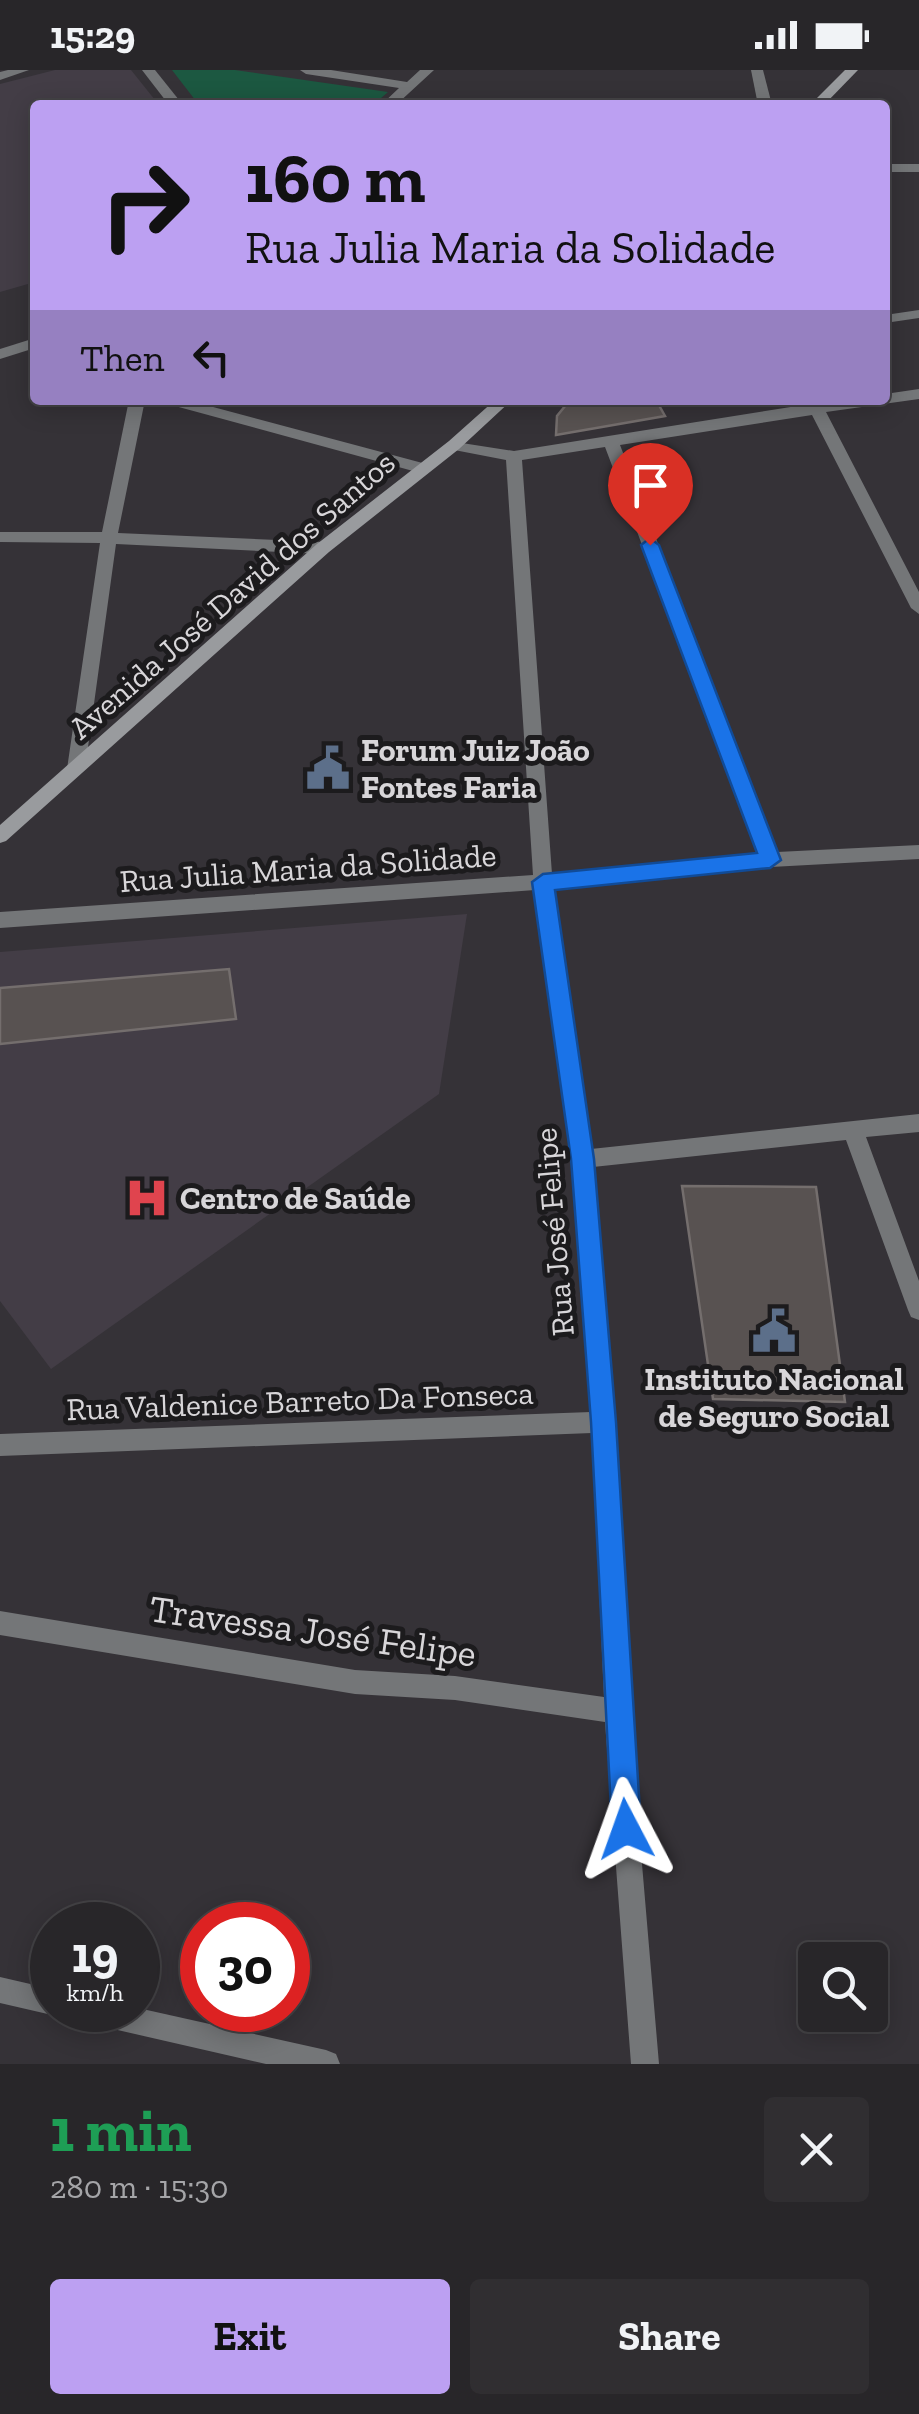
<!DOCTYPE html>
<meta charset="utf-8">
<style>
body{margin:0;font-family:"Zilla Slab",serif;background:#302e31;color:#f1f3f6;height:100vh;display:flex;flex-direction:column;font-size:38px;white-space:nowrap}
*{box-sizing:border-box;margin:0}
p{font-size:32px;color:#a5a5a8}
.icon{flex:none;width:55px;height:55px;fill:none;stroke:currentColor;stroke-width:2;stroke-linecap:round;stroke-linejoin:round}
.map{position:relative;height:1994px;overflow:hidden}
.sheet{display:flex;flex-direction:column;background:#282629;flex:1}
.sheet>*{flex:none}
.guide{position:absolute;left:30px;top:30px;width:860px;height:305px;border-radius:10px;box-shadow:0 5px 25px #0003,0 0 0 2px #444346;background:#bca0f2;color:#111;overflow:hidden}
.controls{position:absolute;left:798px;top:1872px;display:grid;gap:20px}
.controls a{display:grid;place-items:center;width:90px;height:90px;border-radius:10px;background:#282629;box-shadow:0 5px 25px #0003,0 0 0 2px #444346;font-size:50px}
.speed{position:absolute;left:30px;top:1832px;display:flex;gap:20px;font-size:50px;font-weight:700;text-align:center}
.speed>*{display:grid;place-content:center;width:130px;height:130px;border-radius:50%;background:#282629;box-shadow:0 5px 25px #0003,0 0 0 2px #444346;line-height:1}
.speed small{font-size:25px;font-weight:400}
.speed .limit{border:15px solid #d22;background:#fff;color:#111}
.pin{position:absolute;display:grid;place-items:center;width:85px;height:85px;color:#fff;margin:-102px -42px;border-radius:50% 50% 50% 0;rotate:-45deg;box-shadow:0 0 10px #0007}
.pin .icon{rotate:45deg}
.me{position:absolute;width:110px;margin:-55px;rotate:356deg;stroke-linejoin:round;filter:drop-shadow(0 0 8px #0008)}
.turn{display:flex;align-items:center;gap:35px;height:210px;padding:0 50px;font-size:45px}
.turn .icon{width:130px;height:130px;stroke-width:2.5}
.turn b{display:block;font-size:70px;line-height:85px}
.then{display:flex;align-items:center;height:95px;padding:0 50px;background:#0003;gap:20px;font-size:38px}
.round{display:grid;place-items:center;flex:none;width:105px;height:105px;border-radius:10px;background:#302e31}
.summary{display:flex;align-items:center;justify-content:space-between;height:170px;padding:0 50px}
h1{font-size:60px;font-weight:700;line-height:75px;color:#1e9e55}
.button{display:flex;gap:20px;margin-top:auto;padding:20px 50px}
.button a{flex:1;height:115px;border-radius:10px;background:#bca0f2;color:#111;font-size:40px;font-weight:700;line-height:115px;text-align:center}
.button a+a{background:#302e31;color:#f1f3f6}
.status{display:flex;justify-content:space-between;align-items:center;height:70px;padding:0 50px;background:#282629;direction:ltr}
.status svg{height:28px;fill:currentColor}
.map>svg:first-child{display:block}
.built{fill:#433d46}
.green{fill:#1c5841}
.building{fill:#585251;stroke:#746e6d;stroke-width:2.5}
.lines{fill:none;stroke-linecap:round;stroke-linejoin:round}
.minor{fill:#747678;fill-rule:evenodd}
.secondary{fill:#999b9e;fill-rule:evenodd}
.route{fill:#1a73e8;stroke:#114b97;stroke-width:2.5}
.labels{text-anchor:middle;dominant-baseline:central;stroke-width:10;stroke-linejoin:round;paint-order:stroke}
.street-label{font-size:32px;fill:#d8d6d9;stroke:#1c1b1d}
.poi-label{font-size:32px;font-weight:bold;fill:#d8d6d9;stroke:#1c1b1d;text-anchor:start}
.near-street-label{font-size:38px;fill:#d8d6d9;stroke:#1c1b1d}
</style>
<div class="status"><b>15:29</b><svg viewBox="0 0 49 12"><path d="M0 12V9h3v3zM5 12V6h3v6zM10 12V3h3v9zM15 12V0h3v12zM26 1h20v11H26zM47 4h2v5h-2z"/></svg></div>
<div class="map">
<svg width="919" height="1994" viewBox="0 0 919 1994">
<rect width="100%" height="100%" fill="#353237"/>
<g class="built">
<polygon points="55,0 131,0 159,35 35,35 35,212 0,222 0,14"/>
<polygon points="467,844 439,1024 51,1299 0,1231 0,882"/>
</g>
<polygon class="green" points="172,0 235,0 388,22 373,35 199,35"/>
<g class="building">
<polygon points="570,330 656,330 665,346 556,365 557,346"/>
<polygon points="229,899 236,949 0,974 0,918"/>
<polygon points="682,1116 816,1117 845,1332 713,1329"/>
</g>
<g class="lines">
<g class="minor">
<polygon points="8,0 29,0 0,10 0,2"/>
<polygon points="142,0 155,0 183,35 169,35"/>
<polygon points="300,0 331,0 407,12 420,0 434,0 396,35 381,35 399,18 306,4"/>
<polygon points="751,0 763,0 772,35 758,35"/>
<rect x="885" y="94" width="34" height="8"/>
<polygon points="919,240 919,248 885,253 885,245"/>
<polygon points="35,268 35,278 0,289 0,279"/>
<path d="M919,319V329L826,342L919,522V544L911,538L812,345L620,375L777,782L919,775V789L771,797L553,818L591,1079L919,1044V1062L866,1067L919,1211V1250L911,1247L908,1240L846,1070L593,1097L614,1352L629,1641L659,1994H631L605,1652L455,1630L355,1624L0,1565V1541L355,1600L455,1606L604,1627L592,1363L0,1386V1364L591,1342L572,1089L535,820L0,858V842L533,805L506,390L449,379V371L514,381L816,333L885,330V324ZM605,377L759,784L552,804L522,390Z"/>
<polygon points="129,330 145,330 118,463 323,472 331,478 323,484 116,474 85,699 76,706 67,699 100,473 0,472 0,462 102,462"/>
<polygon points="161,330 187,330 430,395 432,399 424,404 164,333"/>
<polygon points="0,1907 52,1919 52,1940 61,1941 52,1945 0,1933"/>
<polygon points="138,1938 326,1980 336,1984 340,1994 266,1994 87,1953 78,1949 74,1940"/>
</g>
<g class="secondary">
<polygon points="845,0 858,0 824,35 810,35"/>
<polygon points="495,330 512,330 459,379 329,482 6,771 0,773 0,755 317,474 449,371"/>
</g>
</g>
<polygon class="route" points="650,468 659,475 781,790 770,798 555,820 594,1089 616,1352 641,1759 636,1769 626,1773 616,1769 612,1759 591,1352 571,1089 532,812 543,804 757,783 641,475"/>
<defs>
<g id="civic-bare" transform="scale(3.45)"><path d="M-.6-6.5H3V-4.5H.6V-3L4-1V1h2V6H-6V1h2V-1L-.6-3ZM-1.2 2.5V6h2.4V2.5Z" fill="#5c6f8a" stroke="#1c1b1d" stroke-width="2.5" paint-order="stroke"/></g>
<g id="hospital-bare" transform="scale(3.45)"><path d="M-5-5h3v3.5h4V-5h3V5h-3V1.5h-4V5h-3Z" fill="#e0444e" stroke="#1c1b1d" stroke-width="2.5" paint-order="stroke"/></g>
</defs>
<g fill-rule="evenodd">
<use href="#civic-bare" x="328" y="698"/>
<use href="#hospital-bare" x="147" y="1128"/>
<use href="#civic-bare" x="774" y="1261"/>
</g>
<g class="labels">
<g class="street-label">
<text transform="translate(232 525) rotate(-41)">Avenida José David dos Santos</text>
<text transform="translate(308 798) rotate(-4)">Rua Julia Maria da Solidade</text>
<text transform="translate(554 1162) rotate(-95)">Rua José Felipe</text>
<text transform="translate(300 1331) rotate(-2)">Rua Valdenice Barreto Da Fonseca</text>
</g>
<g class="poi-label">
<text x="361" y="680">Forum Juiz João<tspan x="361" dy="37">Fontes Faria</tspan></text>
<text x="180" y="1128">Centro de Saúde</text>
<text x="774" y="1309" text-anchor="middle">Instituto Nacional<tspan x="774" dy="37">de Seguro Social</tspan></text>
</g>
<g class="near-street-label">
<text transform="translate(313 1561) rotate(8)">Travessa José Felipe</text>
</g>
</g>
</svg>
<div class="controls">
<a><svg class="icon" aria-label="search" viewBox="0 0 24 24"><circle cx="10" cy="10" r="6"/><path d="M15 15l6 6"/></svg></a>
</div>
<div class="speed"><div>19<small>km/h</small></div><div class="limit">30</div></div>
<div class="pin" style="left:650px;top:475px;background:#d93025"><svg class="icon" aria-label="arrive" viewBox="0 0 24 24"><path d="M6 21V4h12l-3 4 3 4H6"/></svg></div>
<svg class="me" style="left:626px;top:1759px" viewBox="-20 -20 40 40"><path d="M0-17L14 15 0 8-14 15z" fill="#1a73e8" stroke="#fff" stroke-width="4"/></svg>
<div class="guide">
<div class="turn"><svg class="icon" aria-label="right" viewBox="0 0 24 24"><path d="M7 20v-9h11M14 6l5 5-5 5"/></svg><div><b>160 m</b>Rua Julia Maria da Solidade</div></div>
<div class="then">Then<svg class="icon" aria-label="left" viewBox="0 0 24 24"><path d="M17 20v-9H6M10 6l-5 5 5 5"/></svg></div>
</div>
</div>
<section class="sheet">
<div class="summary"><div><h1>1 min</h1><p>280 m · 15:30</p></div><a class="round"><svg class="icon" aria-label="close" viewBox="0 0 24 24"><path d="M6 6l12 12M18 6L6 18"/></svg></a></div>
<div class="button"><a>Exit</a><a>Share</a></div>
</section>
